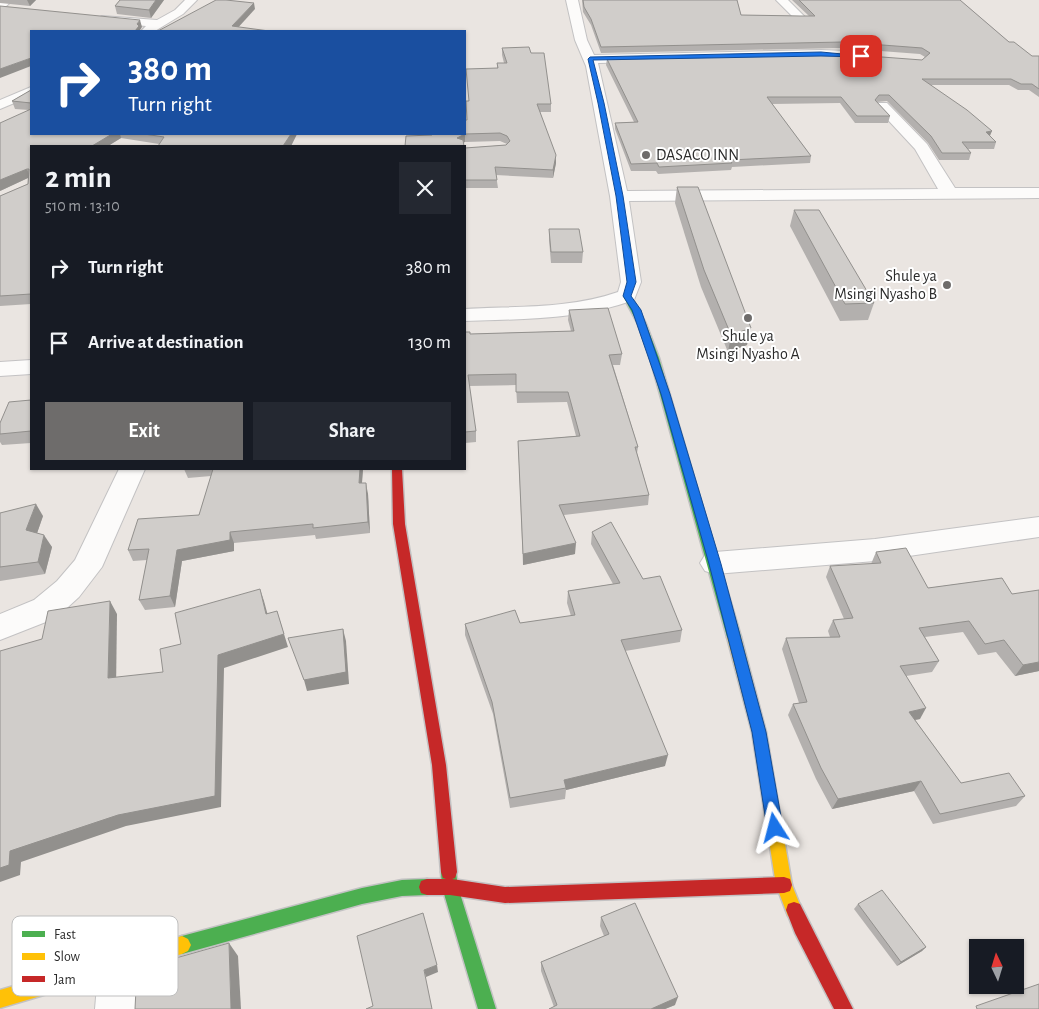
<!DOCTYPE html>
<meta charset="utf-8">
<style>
body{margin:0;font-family:"Alegreya Sans",sans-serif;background:#242831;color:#f1f3f6;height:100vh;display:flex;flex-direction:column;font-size:19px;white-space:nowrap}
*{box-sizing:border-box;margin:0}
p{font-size:16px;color:#9ea1a6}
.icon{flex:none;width:28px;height:28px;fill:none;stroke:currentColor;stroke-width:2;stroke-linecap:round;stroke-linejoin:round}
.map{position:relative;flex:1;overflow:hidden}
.sheet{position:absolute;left:30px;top:145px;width:436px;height:325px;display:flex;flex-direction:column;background:#171b24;border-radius:0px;box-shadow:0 1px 4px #0004}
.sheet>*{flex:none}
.top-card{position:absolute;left:30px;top:30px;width:436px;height:105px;border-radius:0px;box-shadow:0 1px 4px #0004;background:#1a4fa0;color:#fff;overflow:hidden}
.needle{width:32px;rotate:356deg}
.controls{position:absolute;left:969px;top:939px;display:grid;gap:10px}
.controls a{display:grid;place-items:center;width:55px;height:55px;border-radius:0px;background:#171b24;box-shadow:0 1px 4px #0004;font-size:25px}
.pin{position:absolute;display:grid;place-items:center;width:42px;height:42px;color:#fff;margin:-21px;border-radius:10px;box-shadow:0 2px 8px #0006}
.me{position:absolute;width:55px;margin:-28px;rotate:351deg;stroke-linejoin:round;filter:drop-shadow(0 0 4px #0008)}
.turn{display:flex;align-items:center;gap:18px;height:105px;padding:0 15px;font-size:22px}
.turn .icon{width:65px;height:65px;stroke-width:2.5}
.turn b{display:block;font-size:35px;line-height:42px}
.round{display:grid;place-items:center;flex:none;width:52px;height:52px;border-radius:0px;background:#242831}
.headline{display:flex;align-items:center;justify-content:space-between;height:85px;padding:0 15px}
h1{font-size:30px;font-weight:700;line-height:38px}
.action{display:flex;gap:10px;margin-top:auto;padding:10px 15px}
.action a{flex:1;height:58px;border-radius:0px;background:#6e6c6b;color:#fff;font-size:20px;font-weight:700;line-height:58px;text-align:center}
.action a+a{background:#242831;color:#f1f3f6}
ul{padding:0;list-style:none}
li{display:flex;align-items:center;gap:15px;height:75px;padding:0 15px}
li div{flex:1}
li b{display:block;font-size:19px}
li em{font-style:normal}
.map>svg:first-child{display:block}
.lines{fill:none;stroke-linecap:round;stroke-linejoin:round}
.street-casing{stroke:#c3c2c3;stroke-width:2}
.fast-casing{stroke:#c3c2c3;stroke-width:3}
.slow-casing{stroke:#c3c2c3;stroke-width:3}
.jam-casing{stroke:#c3c2c3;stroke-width:3}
.street{fill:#fcfbfa;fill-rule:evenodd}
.fast{fill:#4caf50;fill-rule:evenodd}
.slow{fill:#ffc107;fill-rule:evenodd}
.jam{fill:#c62828;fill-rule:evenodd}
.wall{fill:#b3b0ae}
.shaded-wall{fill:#92908d}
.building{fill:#d0cdca;stroke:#92908d}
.route{fill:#1a73e8;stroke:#114b97}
.poi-dot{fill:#6e6c6b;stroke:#fff;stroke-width:2}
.labels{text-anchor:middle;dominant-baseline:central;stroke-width:4;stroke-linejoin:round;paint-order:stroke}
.far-poi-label{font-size:16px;fill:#2b2b2b;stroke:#fff;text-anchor:start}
.key{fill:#fff;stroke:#bfbfbf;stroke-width:1}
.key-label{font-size:14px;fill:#2b2b2b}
</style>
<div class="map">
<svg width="1039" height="1009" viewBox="0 0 1039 1009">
<rect width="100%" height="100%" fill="#eae5e1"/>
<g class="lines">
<g class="street-casing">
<g id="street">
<polygon points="0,0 13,0 4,8 0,9"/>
<polygon points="185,0 197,0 183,14 155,31 141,31 146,26 102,22 96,19 102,16 157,20 175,10"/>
<path d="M566,0H578L587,40L594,55L821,50L871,52L877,56L871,60L821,58L598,63L627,191L938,189L915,149L875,106L877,103H887L927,144L955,188H1039V198L629,201L641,282L634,300C579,320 523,319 465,321V309C516,306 569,309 618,292L621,282L610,196L586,66L575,40Z"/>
<polygon points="776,0 788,0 805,17 799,20 795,19"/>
<polygon points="31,87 31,96 0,109 0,100"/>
<polygon points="31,360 31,374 0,376 0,362"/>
<polygon points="119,469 145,469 102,567 79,597 56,618 0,640 0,614 34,600 57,581 75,560"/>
<polygon points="1039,517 1039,537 875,561 715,574 705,571 700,563 705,555 715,552 875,539"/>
<polygon points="120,941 135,947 141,962 139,1009 95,1009 99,962 105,947"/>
</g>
</g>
<g class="fast-casing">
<g id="fast">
<polygon points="627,293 631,296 646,324 659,358 741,637 739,641 734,642 729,641 727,637 650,358 638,324 623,296"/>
<polygon points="449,864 455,866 458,887 496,1009 478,1009 442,887 441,872 443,866"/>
<polygon points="427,879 433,881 435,887 433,893 427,895 402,896 362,904 182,954 176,951 173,945 176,939 182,936 362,888 402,880"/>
</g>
</g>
<g class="slow-casing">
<g id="slow">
<polygon points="734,632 739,633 741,637 766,732 792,885 802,910 800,916 794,918 788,916 776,885 752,732 727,637 729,633"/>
<polygon points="182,936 188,939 191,945 188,951 182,954 0,1008 0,990"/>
</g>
</g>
<g class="jam-casing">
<g id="jam">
<polygon points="392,469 402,469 405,524 446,765 457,872 455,878 452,879 505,887 784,877 790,879 792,885 790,891 784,893 505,903 450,895 427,895 421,893 419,887 421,881 427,879 446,879 443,878 441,872 432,765 393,524"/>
<polygon points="794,902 800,904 853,1009 834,1009 795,933 786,910 788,904"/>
</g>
</g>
<use href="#street" class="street"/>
<use href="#fast" class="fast"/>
<use href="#slow" class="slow"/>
<use href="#jam" class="jam"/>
</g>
<g class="wall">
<polygon points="0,0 36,0 30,6 0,3"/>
<polygon points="120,0 164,0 151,18 117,14 115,6"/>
<polygon points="582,0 737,0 741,15 800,16 809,16 792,0 960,0 1009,42 1032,56 1039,56 1039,97 1029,90 1018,90 1009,85 931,85 996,142 994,149 968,149 971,153 969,160 939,160 928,143 887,101 877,102 890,116 888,123 855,123 840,103 772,104 811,156 810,163 732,167 731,170 658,174 656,171 631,171 615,129 615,123 634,122 606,65 607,59 922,60 925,57 920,54 841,48 601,53 591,25 583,12"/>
<polygon points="502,48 551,104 551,112 540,112 556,163 553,178 496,175 498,188 465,188 465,148 506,145 507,144 500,141 465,142 432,135 467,120 468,101 497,68 497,63 504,63 502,55"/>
<polygon points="31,90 31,134 297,134 291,146 159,144 121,138 108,146 31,146 31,304 0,306 0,196 28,184 28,178 0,191 29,110 15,109 12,101"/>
<polygon points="677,187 747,345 728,352 701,287 675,203"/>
<polygon points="794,210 874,303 868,320 840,321 790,226"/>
<polygon points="549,229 583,252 582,263 551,263 549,240"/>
<polygon points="569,310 622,354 620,365 613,365 638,447 637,453 649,495 648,505 564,515 575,554 523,565 518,441 576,436 567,402 517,403 516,385 469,386 476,431 476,442 465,443 465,332 470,334 571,331 568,320"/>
<polygon points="31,400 31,443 2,445 0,442 0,423"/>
<polygon points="184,469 363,469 362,483 368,494 370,533 316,539 315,535 234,543 234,551 182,561 175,607 145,610 139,600 147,560 133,561 128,550 199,515 211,476 188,478"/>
<polygon points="0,513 43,516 37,533 52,547 45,574 0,581"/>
<polygon points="592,532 643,579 682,630 680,642 625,651 665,766 566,790 565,799 510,808 493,714 465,635 465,624 520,623 571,616 567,603 568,591 613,584 591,544"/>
<polygon points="876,552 928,588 1002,578 1039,671 1015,676 996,652 978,655 963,632 925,637 939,661 932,672 906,676 920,719 915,720 961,783 1025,796 1016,806 933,824 914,791 832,809 816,779 788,715 793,704 799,703 782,649 786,638 830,637 828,631 833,620 844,619 826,577 830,566 871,564"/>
<polygon points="858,904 926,947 922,951 897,966 854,909"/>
<polygon points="601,917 675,1005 665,1009 549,1009 554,1007 541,971 541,962 604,936 600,926"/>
</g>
<g class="shaded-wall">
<polygon points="27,0 36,0 30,6"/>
<polygon points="156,0 164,0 151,18 149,10"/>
<polygon points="254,3 255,9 235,31 232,26"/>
<polygon points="140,20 142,27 140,30 140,31 135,31 137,24"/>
<polygon points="31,58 31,66 0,78 0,69"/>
<polygon points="992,131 989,138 986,132"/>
<polygon points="112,134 120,134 121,138 108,146 92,146"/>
<polygon points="291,134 297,134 291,146 283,146"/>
<polygon points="465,134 465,142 457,146 457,138"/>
<polygon points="556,155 556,163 553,178 553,170"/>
<polygon points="27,169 30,177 0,191 0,180"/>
<polygon points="751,328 747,345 728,352 731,335"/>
<polygon points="360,469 363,469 361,494 359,483"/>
<polygon points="366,483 368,494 370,533 368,522"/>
<polygon points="36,504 43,516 34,542 26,530"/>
<polygon points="230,532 234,543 234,551 182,561 175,607 170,596 177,550"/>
<polygon points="44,535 52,547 45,574 38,562"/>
<polygon points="576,543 575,554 523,565 523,554"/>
<polygon points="260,589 264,601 271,627 266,614"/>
<polygon points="110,601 117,614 116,690 108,678"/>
<polygon points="277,611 288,647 224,668 221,807 126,826 21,862 20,875 0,882 0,868 10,851 218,655"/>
<polygon points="343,629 346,641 349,684 307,691 304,680"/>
<polygon points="1039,662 1039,671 1015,676 1023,665"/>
<polygon points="926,708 920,719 903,722 909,712"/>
<polygon points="668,755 665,766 566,790 564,780"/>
<polygon points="921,781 914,791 832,809 838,799"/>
<polygon points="229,943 238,956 241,1009 231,1009"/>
<polygon points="926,947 922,951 897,966 901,962"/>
<polygon points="437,965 438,972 426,977 424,970"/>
<polygon points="678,997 675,1005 665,1009 651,1009"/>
</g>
<g class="building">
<polygon points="120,0 156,0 149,10 115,6"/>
<polygon points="216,0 226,0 254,3 232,26 269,31 158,31"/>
<polygon points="583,0 737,0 741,15 800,16 815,16 799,0 960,0 1009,42 1014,42 1032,56 1039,56 1039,89 1032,84 1021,84 1011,79 922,79 967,110 992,131 986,132 996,142 962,142 971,153 942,153 931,136 889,95 879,95 875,100 890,116 857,116 841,97 767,97 811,156 730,160 732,163 659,167 657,163 631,164 615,123 638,122 607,59 842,54 922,60 930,53 922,48 843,42 601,47 591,19 584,7"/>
<polygon points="0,6 140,20 137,24 139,26 135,31 31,31 31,58 0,69"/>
<polygon points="529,47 531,53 544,53 551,104 537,104 556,155 553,170 495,167 497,180 465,180 465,148 506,145 510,141 507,136 500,133 465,134 457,138 463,140 464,146 405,146 406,136 432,135 432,134 465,134 465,120 467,120 466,101 469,101 466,69 498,68 497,63 507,63 502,48"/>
<polygon points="31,90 31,103 12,101"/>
<polygon points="31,109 31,134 112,134 92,146 31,146 31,294 0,296 0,196 28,184 29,169 27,169 0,180 0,123"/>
<polygon points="144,134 291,134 283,146 158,146 164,137"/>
<polygon points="677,187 698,187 751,328 731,335 704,270"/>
<polygon points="794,210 819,210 874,303 845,304"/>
<polygon points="549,229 579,229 583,252 551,252"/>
<polygon points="608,308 622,354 609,355 638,447 635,447 649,495 559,505 576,543 523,554 518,441 580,436 568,392 516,392 516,374 468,375 476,431 465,432 465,332 470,332 470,334 574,331 569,310"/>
<polygon points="31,400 31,431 0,434 0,423 9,402"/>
<polygon points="213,469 360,469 359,483 366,483 368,522 313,528 313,524 230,532 230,540 177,550 170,596 139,600 149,549 128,550 138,519 199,515"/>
<polygon points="36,504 26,530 44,535 38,562 0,567 0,513"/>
<polygon points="611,522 643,579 660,576 682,630 621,640 668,755 564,780 566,788 510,798 492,702 465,624 515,610 520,623 575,615 568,591 620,583 592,532"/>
<polygon points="906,548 928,588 1002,578 1012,594 1039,590 1039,662 1023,665 1004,640 985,644 969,621 919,628 939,661 900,666 926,708 909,712 961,783 1009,773 1025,796 940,814 921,781 838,799 821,768 793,704 807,702 786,638 840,637 833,620 853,618 830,566 881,563 876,552"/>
<polygon points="260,589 266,614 277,611 284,634 218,655 215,796 118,815 10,851 9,865 0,868 0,651 42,639 48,611 110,601 108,678 163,672 160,649 181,644 175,613"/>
<polygon points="343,629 346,672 304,680 288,638"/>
<polygon points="882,890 926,947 901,962 858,904"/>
<polygon points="635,903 678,997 651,1009 549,1009 557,1005 541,962 609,934 601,917"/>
<polygon points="423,913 437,965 424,970 432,1009 366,1009 373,1006 357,936"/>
<polygon points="229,943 231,1009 135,1009 137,969"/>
<polygon points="1039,984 1039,1009 977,1009 976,1006"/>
</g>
<polygon class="route" points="821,52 864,56 861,57 821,56 593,60 604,103 623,196 636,282 631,296 641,310 670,394 721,564 766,732 783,828 780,833 775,835 769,833 767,828 752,732 709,564 661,394 632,310 623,296 627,282 616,196 598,103 588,59 590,57"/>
<g class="poi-dot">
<circle cx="646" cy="155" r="5"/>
<circle cx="947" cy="285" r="5"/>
<circle cx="748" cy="318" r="5"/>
</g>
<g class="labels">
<g class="far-poi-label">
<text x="656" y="155">DASACO INN</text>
<text x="937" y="276" text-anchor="end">Shule ya<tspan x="937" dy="18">Msingi Nyasho B</tspan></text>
<text x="748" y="336" text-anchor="middle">Shule ya<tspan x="748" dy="18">Msingi Nyasho A</tspan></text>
</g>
</g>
<rect x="12" y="916" width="166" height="80" rx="8" class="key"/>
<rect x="22" y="931" width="23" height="6" fill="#4caf50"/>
<rect x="22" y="953" width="23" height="7" fill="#ffc107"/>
<rect x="22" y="976" width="23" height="6" fill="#c62828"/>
<g class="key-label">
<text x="54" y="939">Fast</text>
<text x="54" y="961">Slow</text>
<text x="54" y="984">Jam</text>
</g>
</svg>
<div class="controls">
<a><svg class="needle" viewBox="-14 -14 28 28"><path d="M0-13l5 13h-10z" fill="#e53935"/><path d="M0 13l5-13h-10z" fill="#9ea1a6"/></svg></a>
</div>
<div class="pin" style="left:861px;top:56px;background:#d93025"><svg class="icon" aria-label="arrive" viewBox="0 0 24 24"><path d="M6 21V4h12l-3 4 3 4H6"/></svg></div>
<svg class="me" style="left:775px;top:828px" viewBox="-20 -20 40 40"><path d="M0-17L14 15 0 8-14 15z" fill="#1a73e8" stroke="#fff" stroke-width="4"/></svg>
<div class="top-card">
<div class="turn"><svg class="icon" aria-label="right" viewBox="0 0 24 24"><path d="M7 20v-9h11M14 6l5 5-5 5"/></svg><div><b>380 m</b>Turn right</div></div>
</div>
<section class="sheet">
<div class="headline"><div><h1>2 min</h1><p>510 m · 13:10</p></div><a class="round"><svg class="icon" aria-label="close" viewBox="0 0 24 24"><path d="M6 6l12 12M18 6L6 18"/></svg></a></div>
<ul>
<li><svg class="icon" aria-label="right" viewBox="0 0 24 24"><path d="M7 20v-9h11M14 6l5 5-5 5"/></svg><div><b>Turn right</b></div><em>380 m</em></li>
<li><svg class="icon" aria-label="arrive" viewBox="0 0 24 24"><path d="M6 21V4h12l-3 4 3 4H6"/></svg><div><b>Arrive at destination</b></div><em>130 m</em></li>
</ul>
<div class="action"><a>Exit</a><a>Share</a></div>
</section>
</div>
